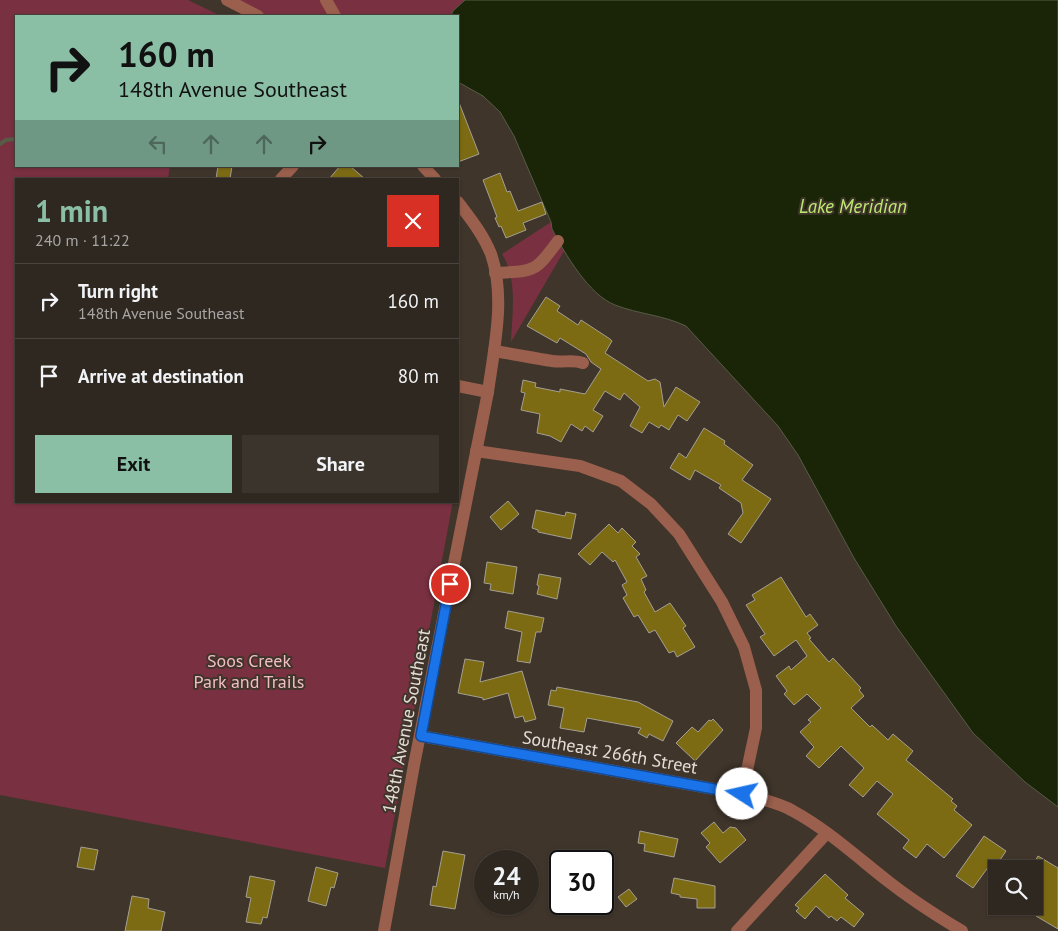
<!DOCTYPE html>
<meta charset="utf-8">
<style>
body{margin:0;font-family:"PT Sans",sans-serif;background:#3b342d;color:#f1f3f6;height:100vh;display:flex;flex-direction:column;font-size:19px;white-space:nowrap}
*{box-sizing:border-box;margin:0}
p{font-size:16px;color:#a7a6a5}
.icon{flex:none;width:28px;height:28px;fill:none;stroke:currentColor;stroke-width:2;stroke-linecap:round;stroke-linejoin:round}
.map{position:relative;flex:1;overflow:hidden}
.details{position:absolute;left:15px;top:178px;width:444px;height:325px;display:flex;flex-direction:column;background:#2f2820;border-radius:0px;box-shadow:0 1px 4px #0004,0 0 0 1px #4a443e}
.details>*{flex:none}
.banner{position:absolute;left:15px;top:15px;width:444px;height:152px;border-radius:0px;box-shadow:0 1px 4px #0004,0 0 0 1px #4a443e;background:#8abfa5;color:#111;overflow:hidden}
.tools{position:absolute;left:988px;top:860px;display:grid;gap:10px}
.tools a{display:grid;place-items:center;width:55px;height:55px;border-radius:0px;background:#2f2820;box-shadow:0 1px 4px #0004,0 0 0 1px #4a443e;font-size:25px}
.speed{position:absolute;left:474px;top:850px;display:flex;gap:10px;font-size:25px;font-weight:700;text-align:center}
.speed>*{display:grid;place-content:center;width:65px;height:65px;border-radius:50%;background:#2f2820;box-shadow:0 1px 4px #0004,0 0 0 1px #4a443e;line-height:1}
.speed small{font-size:12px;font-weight:400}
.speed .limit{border:2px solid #111;border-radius:8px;background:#fff;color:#111}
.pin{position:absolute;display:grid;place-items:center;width:42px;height:42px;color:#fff;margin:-21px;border:2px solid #fff;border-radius:50%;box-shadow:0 1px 5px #0007}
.me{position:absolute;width:55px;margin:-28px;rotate:280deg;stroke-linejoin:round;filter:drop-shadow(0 0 4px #0008)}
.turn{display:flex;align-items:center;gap:18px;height:105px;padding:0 20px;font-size:22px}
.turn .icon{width:65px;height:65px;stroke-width:2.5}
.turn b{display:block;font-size:35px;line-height:42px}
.lanes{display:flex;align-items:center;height:48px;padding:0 20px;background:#0003;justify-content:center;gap:25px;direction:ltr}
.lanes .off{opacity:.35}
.round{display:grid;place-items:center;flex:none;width:52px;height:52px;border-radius:0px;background:#3b342d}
.head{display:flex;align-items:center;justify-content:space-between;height:85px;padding:0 20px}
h1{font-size:30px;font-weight:800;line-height:38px;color:#8abfa5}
.action{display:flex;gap:10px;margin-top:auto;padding:10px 20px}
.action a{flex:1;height:58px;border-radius:0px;background:#8abfa5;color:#111;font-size:20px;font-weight:800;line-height:58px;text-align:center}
.action a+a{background:#3b342d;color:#f1f3f6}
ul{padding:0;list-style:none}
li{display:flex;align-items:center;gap:15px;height:75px;padding:0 20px;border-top:1px solid #4a443e}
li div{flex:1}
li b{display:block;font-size:19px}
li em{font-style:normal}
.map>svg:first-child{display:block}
.green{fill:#793041}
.water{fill:#1a2507;stroke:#575c46}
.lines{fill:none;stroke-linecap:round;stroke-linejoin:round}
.stream{stroke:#575c46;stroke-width:4}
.building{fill:#7d6b14;stroke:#a4a091}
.minor{stroke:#9b5f4d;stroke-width:12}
.route-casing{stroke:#114b97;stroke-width:12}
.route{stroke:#1a73e8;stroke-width:9}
.labels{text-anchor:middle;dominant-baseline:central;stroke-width:4;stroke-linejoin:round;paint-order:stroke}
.park-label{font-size:18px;fill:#f4bdc6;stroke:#3f352b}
.street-label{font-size:18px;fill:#e5ded8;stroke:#3f352b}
.water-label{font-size:19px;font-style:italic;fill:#beea70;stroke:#3f352b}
</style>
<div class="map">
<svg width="1058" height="931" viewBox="0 0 1058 931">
<rect width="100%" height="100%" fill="#3f352b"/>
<g class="green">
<polygon points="0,0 188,0 221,16 16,16 16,166 170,166 168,179 16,179 16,501 453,501 385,868 0,795"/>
<polygon points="227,0 465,0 453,11 451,16 258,16"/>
<path d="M551,222L552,229L564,251L511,342C512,314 518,279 502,254Z"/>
</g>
<path class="water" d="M465,0H1058V807L1025,782L973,733L896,626L854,558L798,455L778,426L686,326C663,315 638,314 615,305C589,295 565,254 552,229L551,222L514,136L500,112L483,96L458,82V16H451L453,11Z"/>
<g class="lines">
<polyline class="stream" points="0,144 6,140 16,139"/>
</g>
<g class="building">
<polygon points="458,100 479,154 458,162"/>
<polygon points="218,166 232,166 230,179 216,179"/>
<polygon points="340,166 350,166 365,179 329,179"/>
<polygon points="500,173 507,192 510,191 518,211 542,202 546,214 523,223 526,230 506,238 501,226 499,227 495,218 497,217 483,180"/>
<polygon points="546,297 560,306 557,311 578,325 581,320 610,339 612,341 605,353 648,381 655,379 660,382 664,407 676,387 700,402 687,421 678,415 669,430 661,425 659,428 649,422 642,433 630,426 640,407 624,393 620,400 605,391 593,410 603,416 593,432 585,426 582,431 571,424 561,442 550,436 537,433 540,414 521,410 525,393 521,392 523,380 536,383 535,387 560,392 560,389 585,394 601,369 591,362 586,354 560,338 557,343 527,326"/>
<polygon points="704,428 725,441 724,444 753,465 742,480 771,499 741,543 728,534 743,513 741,503 719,488 721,485 695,470 690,480 670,468 679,453 686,458"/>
<polygon points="508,501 519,514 501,530 490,517"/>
<polygon points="536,510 565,516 566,512 576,514 571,539 538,532 538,530 532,528"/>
<polygon points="609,524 618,533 622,528 636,542 632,546 640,554 636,557 647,576 641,579 646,590 644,592 655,612 670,603 686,626 683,628 695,647 677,657 674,651 669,653 655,630 649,633 638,615 634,617 623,598 627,595 622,585 627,582 615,560 613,562 602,552 590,565 578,554"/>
<polygon points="487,562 517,567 513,594 490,590 491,584 484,583"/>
<polygon points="539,574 561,578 557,599 537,594 539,586 537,585"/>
<polygon points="781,577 806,617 810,614 818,625 807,633 811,638 809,639 829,662 833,658 861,688 859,690 864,696 851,708 870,727 872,725 888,740 893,734 913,751 906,760 953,799 951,801 957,806 954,810 972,825 944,858 927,844 916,858 903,848 909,840 877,814 893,794 877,781 863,797 849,785 864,768 841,746 819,768 806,756 814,747 800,732 811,722 808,720 821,708 807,694 794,705 784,694 787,691 776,676 789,666 791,670 807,656 796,640 774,656 760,637 765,634 746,605 755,600 752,595"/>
<polygon points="508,611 544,618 541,632 536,632 530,663 517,661 522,632 505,628"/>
<polygon points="465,659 484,662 480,682 522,671 536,719 525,722 523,716 515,718 508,693 483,700 483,698 458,693"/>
<polygon points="557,687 638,702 673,721 663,741 649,734 647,738 638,733 641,728 587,718 584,732 560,728 564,708 548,705 551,690 556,691"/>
<polygon points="713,719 723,730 695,761 676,743 692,727 698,732 709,720 711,721"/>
<polygon points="714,822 723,833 730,827 736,828 746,840 720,863 706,847 710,843 701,833"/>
<polygon points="640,831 678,839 674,857 644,851 645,844 638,843"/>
<polygon points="984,836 1006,851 994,869 989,866 973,888 956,876"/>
<polygon points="81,847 98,850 94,870 77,867"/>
<polygon points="443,851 465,855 455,909 430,905 433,886 436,887"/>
<polygon points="1038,856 1058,868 1058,929 1036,916 1039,911 1034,908 1034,863"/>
<polygon points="316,867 338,873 334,888 331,887 326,906 308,901"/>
<polygon points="825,874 848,895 845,898 864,914 854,927 841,917 837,921 831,916 829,918 816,906 805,919 796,911 799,908 795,905"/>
<polygon points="250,876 275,881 267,918 263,917 261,924 246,922 251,898 246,897"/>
<polygon points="674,878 715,886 715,908 697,908 697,899 680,897 680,895 671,893"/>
<polygon points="629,889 637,899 626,907 618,897"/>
<polygon points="132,896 149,899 148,908 165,912 161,931 125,931"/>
</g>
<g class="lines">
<g class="minor">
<polyline points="227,0 258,16"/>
<polyline points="326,0 335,16"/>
<polyline points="423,166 435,179"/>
<polyline points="281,179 293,166"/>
<path d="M495,273C535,271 534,273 558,241"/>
<path d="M494,351C513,354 533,358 552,361C563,363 572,359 583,363"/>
<polyline points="458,386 488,392"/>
<polyline points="476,451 580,466 621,481 651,504 679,534 722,602 744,647 756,690 756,728 742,794"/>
<path d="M421,736L742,794C759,799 778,802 793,811C828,830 858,858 889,882C912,900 937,916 962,931"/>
<path d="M384,931L414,765L488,392C494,348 506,297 491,254C483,234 470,218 458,202"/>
<polyline points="737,931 827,833"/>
</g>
</g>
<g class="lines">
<g class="route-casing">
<polyline id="route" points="450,584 421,736 742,794"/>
</g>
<use href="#route" class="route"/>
</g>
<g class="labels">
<g class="park-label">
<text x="249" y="660">Soos Creek<tspan x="249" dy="21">Park and Trails</tspan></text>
</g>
<g class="street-label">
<text transform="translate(406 721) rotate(-79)">148th Avenue Southeast</text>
<text transform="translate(610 752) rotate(10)">Southeast 266th Street</text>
</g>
<g class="water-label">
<text x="853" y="206">Lake Meridian</text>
</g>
</g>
</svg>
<div class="tools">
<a><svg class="icon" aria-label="search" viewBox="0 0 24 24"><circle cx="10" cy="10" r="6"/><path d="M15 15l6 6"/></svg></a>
</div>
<div class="speed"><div>24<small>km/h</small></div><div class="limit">30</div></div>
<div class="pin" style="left:450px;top:584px;background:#d93025"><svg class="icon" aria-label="arrive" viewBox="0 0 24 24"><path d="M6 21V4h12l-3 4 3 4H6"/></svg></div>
<svg class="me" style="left:742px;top:794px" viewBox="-20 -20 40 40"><circle r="19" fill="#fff"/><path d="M0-13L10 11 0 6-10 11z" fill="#1a73e8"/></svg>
<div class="banner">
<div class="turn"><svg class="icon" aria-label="right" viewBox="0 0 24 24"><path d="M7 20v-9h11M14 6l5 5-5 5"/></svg><div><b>160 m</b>148th Avenue Southeast</div></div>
<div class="lanes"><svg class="icon off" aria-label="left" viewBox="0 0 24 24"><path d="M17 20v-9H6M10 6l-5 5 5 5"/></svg><svg class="icon off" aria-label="ahead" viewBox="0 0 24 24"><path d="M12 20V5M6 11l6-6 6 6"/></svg><svg class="icon off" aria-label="ahead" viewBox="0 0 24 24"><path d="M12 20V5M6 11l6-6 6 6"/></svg><svg class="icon" aria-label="right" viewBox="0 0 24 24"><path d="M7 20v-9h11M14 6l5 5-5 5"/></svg></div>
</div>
<section class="details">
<div class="head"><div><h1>1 min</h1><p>240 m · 11:22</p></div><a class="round" style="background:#d93025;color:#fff"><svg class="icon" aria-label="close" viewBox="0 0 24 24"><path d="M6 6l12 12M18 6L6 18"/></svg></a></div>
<ul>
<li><svg class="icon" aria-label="right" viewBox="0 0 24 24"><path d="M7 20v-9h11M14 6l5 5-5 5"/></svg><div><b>Turn right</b><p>148th Avenue Southeast</p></div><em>160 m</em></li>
<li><svg class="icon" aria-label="arrive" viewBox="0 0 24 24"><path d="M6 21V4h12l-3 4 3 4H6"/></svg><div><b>Arrive at destination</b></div><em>80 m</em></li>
</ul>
<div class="action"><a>Exit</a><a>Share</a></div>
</section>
</div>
